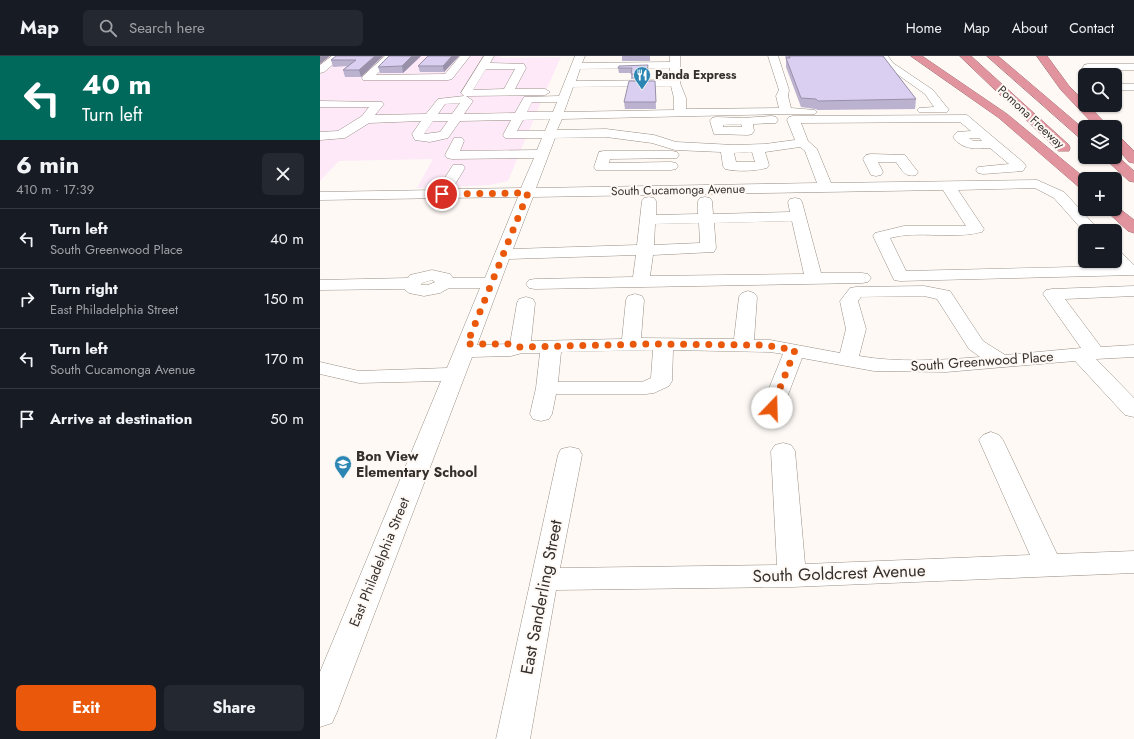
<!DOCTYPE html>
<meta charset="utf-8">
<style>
body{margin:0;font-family:Jost,sans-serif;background:#242831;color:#f1f3f6;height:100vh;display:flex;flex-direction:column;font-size:15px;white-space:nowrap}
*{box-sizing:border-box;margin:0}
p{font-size:13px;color:#9ea1a6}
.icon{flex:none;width:22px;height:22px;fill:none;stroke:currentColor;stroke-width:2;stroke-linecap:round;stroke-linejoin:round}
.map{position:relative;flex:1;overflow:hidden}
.drawer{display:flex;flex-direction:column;background:#171b24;width:320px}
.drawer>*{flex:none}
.banner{background:#00695c;color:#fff;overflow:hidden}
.tools{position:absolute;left:758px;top:12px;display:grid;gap:8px}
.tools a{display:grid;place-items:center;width:44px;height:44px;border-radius:6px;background:#171b24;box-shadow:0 1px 3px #0004;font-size:20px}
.pin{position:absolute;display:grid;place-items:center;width:34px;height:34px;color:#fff;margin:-17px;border:2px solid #fff;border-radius:50%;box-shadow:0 1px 4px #0007}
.me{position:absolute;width:44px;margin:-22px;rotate:21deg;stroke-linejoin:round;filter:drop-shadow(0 0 3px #0008)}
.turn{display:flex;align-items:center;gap:14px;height:84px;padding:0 16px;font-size:18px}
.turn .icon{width:52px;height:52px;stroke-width:2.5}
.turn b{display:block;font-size:28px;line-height:34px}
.round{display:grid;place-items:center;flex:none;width:42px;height:42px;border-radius:6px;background:#242831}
.headline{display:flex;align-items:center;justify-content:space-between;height:68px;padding:0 16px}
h1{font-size:24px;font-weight:700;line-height:30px}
.action{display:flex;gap:8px;margin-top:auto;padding:8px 16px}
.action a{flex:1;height:46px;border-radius:6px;background:#ea580c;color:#fff;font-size:16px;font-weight:700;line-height:46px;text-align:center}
.action a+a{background:#242831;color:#f1f3f6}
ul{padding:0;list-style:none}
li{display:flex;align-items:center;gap:12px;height:60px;padding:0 16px;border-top:1px solid #363941}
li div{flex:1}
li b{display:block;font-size:15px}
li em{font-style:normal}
header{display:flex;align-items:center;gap:24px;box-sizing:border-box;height:56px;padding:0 20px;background:#171b24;border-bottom:1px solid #363941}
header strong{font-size:19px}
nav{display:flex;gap:22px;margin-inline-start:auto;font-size:14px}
.search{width:280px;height:36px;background:#242831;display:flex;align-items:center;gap:10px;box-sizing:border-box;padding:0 14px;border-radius:6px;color:#9ea1a6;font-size:15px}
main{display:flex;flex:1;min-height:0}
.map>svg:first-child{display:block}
.industrial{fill:#fee9f9}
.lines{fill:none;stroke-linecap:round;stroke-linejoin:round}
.minor-casing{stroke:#998f85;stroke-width:1}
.highway-casing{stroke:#a57176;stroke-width:1}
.minor{fill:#fff;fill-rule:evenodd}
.highway{fill:#e1949e;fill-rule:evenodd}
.wall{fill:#bbb2cf}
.shaded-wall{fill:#9991a9}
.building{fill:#dacff1;stroke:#9991a9}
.route{stroke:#ea580c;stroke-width:7;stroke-dasharray:0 12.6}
.labels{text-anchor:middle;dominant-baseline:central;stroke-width:4;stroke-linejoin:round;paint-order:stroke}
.far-poi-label{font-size:12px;font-weight:bold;fill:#35302c;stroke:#fef9f5;text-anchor:start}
.far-street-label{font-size:12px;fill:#35302c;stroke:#fef9f5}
.street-label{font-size:14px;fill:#35302c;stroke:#fef9f5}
.poi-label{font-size:14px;font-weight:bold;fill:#35302c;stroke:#fef9f5;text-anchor:start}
.near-street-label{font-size:17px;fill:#35302c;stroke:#fef9f5}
</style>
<header>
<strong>Map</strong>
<div class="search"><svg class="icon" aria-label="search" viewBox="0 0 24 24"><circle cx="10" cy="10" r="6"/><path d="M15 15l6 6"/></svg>Search here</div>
<nav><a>Home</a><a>Map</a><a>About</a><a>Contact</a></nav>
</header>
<main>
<section class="drawer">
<div class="banner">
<div class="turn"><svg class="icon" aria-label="left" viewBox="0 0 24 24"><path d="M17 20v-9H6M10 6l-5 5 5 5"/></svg><div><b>40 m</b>Turn left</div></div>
</div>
<div class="headline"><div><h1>6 min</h1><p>410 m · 17:39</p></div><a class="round"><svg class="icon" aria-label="close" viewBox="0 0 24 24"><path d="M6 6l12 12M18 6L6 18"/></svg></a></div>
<ul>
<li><svg class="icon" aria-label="left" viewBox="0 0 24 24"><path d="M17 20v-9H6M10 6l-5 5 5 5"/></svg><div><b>Turn left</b><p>South Greenwood Place</p></div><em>40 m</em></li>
<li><svg class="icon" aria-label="right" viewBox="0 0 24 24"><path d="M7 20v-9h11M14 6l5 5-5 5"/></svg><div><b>Turn right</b><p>East Philadelphia Street</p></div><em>150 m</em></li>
<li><svg class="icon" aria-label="left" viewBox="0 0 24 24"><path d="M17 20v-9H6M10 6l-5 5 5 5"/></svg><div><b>Turn left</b><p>South Cucamonga Avenue</p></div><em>170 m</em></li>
<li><svg class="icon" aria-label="arrive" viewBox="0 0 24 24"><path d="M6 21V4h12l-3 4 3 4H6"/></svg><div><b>Arrive at destination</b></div><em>50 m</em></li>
</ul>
<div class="action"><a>Exit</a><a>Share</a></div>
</section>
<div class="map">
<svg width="814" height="683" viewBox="0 0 814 683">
<rect width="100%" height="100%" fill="#fef9f5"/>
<polygon class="industrial" points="0,0 181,0 180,2 241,1 223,41 188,125 170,129 97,132 113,103 19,105 0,125"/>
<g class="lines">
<g class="minor-casing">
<g id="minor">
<polygon points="12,0 23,0 4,16 0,17 0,9"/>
<polygon points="65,0 76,0 56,19 125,18 140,0 150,0 132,23 128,24 43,24 42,22 43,20"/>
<path d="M164,0H174L170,7L204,8L206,12L195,33H225L230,36L225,39L146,40L153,45L144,58L195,57L204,41L239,40L255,0H265L262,7L350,6V0H360V27L366,42V53L459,52L456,40L459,34L448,0H458L469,34L468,40L471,52L495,54L497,56L495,58H466L242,63L237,74L286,73L334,79L356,86L414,89L445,88L475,84L467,64L469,61L473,60L647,59L704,107L706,110L703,115L663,118L658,117L656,114L658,111L689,108L670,92C656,93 642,94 633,81L637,76L651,75L640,66L481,67L488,85L497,93L511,127L717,124L744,136L780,175H765V177L734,142L715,132L638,134L664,173L662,176C631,184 598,174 570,182L586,215L795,210L790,205H795V195L801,196L814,209V219L580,225L574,224L553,180L555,177L584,170H646L623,134L213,141L193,193L317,189L322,145L324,142L329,141L334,142L336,145V159L378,158V145L380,142L385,141L390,142L392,145L393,158L470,156L468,146L470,143L475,142L480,143L482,146L501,217H542L548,218L551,222L548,226L542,227L215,233L209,232L206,228L209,224L215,223L313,221L316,199L189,203L157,289L190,288L197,247L199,243L206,241L213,243L215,247L211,285L302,283L306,244L308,240L315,238L322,240L324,244L321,282L414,283L419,241L422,237L428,235L434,237L437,241L434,284H450L520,297L526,273L520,245L530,232L536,231L604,230L630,235L663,285L685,299L761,292L723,238L726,234L732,233L814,230V240L745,243L781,291L814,289V301L776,303L814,342V361L805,359L755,305L626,316L554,315L482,302L463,352L460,357L452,359L444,357L441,352L463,298L450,296L353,294L352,325L349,330L334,337L326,338H236L232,358L229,363L221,365L213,363L210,358L216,332L220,297H202L191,300L152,301L17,656L12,667L0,671V616L121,325L39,327L0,318V306L39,315L127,312L160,232H129L120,237L104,240L89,237L84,233L0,234V224L88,222L90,219L112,214L130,218L133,222H165L198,141L0,144V136L117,134L133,109H143L145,112L132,133L201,132L214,102L132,103L127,102L125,99L134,82H142L144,85L140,95L217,94L222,82H185L183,79L191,64L140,65L128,82L110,86L95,84L92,78L101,65L49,67L25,82L0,84V76L18,75L42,60L49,51H0V45L62,46L64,48L55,59L106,58L118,43L144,40L141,37ZM350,12V24L256,25L260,13ZM166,13H195L184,33L153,34ZM351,30L354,42V54L244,56L253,31ZM212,46H237L233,56H207ZM140,47L132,58H118L125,48ZM230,63L225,75H197L203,64ZM113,65H128L120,76L104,78ZM286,81L332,87L355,94L401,96L403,110L405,113C418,116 434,115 447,112L449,109L445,96L480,91L485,95L497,127L216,132L235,82ZM649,82H659L662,85H653ZM432,96L435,106H416L414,97ZM472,165L484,218L330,220L333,199L394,196L396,192L394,167ZM379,167L380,187L334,189L335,168ZM112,224L115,226L108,229H101L102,227ZM604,240L617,243L649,293L660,301C621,304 578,307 539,300L546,273L538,245L541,241ZM333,294L331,322L322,326H238L241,296Z"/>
<polygon points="558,0 568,0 573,7 613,34 629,54 627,56 599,56 597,54 599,52 614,51 605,38 567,11"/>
<polygon points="768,8 814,8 814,14 772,14 771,16 773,19 765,19 764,21 760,17 764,9"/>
<rect x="795" y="28" width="19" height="6"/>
<path d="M452,60L456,61L458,64L456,67L433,68L434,75L432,78L428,79L394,78L390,65L392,62L396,61L423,62ZM421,68L422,71H403V69Z"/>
<polygon points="284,95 352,95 357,96 359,99 357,102 290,103 289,107 351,106 356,107 358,110 356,113 351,114 276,114 274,111 279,96"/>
<path d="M551,98L585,99L598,116L596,119C585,122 582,114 576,106H558L563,116L561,119L556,120L551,119L543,103L546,99Z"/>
<polygon points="671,376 679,379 683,384 737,498 814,495 814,517 472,531 236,534 210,683 176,683 238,399 241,393 250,391 259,393 262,399 240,512 457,509 451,395 455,389 463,387 471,389 475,395 485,508 710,499 659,384 663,379"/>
</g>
</g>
<g class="highway-casing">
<g id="highway">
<polygon points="591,0 602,0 687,58 766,123 765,123 765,133 760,132 679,62"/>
<polygon points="640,0 651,0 749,89 750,92 749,95 739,95"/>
<polygon points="667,0 678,0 765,74 765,84 761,83"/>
<polygon points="717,0 727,0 749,30 765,46 765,49 768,49 789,71 776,71 741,34"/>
<polygon points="795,79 799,80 814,95 814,107 809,106 795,90"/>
<polygon points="795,98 814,115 814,126 809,125 783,101 795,101"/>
<polygon points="795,149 814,164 814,177 808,175 784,153 795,153"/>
</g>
</g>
<use href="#minor" class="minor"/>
<use href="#highway" class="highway"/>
</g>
<g class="wall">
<polygon points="63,0 41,21 25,21 23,14 27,10 13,11 11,4"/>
<polygon points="69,0 101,0 83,17 60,17 58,11"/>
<polygon points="108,0 139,0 124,16 100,16 98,10"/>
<rect x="302" y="0" width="28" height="5"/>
<polygon points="465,0 563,0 596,43 595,53 498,54 495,53 481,51 466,11 466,3"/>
<polygon points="299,10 328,14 327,23 311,23 311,17 299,17 298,12"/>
<polygon points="335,25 336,53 305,53 304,46"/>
</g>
<g class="shaded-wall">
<polygon points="0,0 10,0 0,8"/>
<polygon points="55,0 63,0 41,21 39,14"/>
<polygon points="92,0 101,0 83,17 82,10"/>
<polygon points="132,0 139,0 124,16 123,10"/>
<polygon points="328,9 328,14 327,23 327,18"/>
</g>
<g class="building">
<polygon points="16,0 55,0 39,14 23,14 36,4 11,4"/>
<polygon points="69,0 92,0 82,10 58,11"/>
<polygon points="108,0 132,0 123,10 98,10"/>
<polygon points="469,0 563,0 596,43 498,45 496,43 481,42 466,2 470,2"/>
<polygon points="328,9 327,18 311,18 312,12 298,12 299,10"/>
<polygon points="309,25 335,25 336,46 304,46"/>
</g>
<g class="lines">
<polyline class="route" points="122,138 208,137 147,288 194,288 200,291 329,288 438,289 450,290 475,294 452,352"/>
</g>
<defs>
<g id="restaurant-pin" transform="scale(0.9)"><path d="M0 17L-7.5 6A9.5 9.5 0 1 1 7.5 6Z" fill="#2c86b3" stroke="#fef9f5"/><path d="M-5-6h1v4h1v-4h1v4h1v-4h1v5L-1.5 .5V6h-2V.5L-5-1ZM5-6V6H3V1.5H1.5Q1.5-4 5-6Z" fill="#fff"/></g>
<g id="school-pin" transform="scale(0.9)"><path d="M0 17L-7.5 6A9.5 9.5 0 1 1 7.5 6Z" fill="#2c86b3" stroke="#fef9f5"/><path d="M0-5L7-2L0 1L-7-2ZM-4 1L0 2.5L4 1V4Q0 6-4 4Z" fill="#fff"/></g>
</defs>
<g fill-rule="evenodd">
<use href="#restaurant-pin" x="322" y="19"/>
<use href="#school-pin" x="23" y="408"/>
</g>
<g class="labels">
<g class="far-poi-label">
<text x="335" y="19">Panda Express</text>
</g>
<g class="far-street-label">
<text transform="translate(711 61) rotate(43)">Pomona Freeway</text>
<text transform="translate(358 134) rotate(-1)">South Cucamonga Avenue</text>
</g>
<g class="street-label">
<text transform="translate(662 305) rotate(-4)">South Greenwood Place</text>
<text transform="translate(59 506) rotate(-68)">East Philadelphia Street</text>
</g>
<g class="poi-label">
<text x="36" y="400">Bon View<tspan x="36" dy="16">Elementary School</tspan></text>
</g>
<g class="near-street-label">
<text transform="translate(519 517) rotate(-2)">South Goldcrest Avenue</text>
<text transform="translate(221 541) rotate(-79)">East Sanderling Street</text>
</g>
</g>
</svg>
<div class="tools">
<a><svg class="icon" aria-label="search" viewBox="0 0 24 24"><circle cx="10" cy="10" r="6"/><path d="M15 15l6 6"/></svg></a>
<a><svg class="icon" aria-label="layers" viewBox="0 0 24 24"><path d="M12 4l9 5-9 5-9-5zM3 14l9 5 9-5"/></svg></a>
<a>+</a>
<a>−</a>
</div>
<div class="pin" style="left:122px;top:138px;background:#d93025"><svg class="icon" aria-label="arrive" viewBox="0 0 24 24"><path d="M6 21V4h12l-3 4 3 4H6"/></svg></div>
<svg class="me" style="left:452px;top:352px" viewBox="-20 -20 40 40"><circle r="19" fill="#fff"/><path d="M0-13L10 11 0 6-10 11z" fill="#ea580c"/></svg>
</div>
</main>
